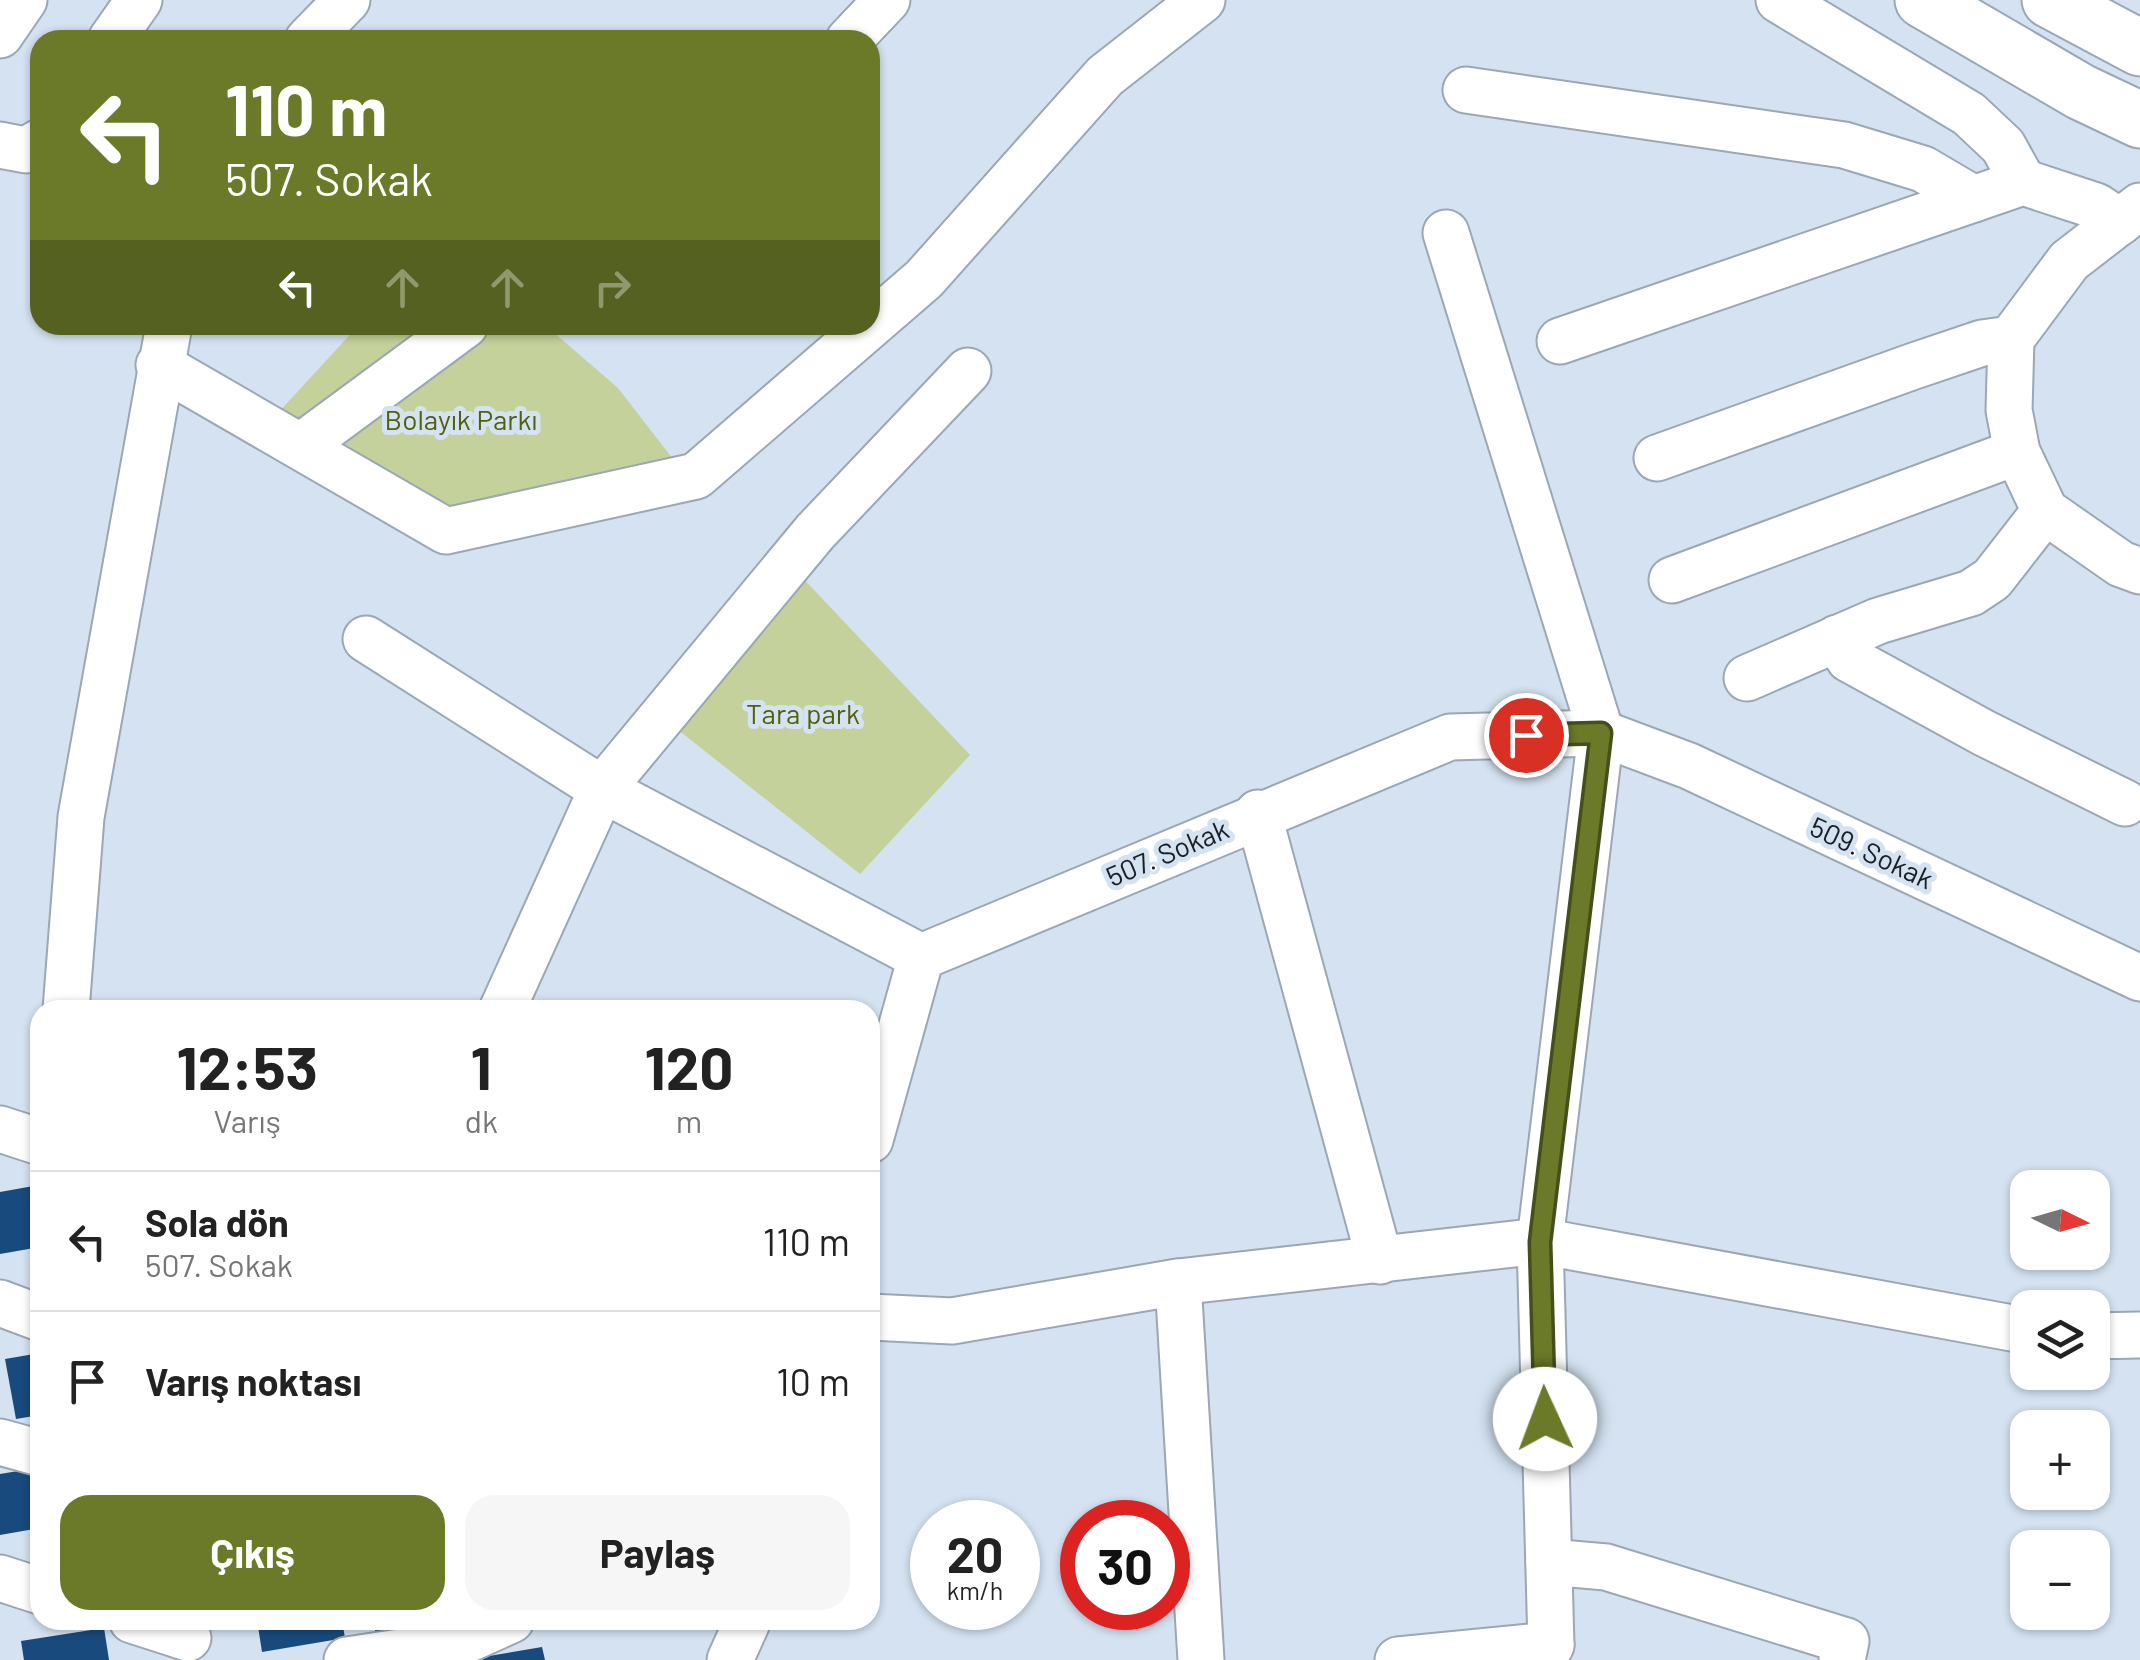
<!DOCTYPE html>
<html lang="tr">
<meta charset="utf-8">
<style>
body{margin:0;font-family:Barlow,sans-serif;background:#f6f6f6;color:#222;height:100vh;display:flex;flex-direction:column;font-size:38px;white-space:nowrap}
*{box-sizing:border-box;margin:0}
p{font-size:32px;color:#767676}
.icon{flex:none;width:55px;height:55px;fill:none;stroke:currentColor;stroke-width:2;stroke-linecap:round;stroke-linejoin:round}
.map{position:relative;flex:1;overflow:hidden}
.details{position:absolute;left:30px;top:1000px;width:850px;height:630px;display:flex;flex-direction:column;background:#fff;border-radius:30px;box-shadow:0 2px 8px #0004}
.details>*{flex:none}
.hud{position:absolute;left:30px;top:30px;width:850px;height:305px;border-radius:30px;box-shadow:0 2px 8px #0004;background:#6b7a28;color:#fff;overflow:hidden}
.needle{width:65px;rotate:95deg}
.tools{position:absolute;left:2010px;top:1170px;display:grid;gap:20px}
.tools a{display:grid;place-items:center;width:100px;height:100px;border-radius:20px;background:#fff;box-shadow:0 2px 8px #0004;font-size:50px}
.speed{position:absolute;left:910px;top:1500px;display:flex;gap:20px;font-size:50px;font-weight:700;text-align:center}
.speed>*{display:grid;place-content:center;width:130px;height:130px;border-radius:50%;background:#fff;box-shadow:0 2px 8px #0004;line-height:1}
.speed small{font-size:25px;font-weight:400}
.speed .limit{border:15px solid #d22;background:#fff;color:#111}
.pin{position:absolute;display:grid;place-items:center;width:85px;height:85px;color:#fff;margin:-42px;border:5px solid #fff;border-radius:50%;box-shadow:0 2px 10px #0007}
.me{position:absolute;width:110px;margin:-55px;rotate:358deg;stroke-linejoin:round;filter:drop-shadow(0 0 8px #0008)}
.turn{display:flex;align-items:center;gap:35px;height:210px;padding:0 30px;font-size:45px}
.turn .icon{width:130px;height:130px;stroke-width:2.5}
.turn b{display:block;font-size:70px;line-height:85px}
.lanes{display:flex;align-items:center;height:95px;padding:0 30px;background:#0003;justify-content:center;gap:50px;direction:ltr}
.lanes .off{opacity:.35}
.eta{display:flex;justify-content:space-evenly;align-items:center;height:170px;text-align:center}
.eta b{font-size:60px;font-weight:700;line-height:70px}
.action{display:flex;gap:20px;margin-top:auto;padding:20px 30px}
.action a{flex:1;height:115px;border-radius:30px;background:#6b7a28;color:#fff;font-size:40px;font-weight:700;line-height:115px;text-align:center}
.action a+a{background:#f6f6f6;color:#222}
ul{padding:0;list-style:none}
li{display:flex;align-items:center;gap:30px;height:140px;padding:0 30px;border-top:2px solid #e0e0e0}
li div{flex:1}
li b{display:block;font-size:38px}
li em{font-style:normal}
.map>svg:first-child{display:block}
.green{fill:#c4d19b}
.building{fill:#184a7d}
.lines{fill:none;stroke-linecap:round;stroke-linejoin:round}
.minor-casing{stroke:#9aa7b5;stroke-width:49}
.major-casing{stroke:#9aa7b5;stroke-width:59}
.minor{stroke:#fff;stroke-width:45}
.major{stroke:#fff;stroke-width:55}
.route-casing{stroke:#464f1a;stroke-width:25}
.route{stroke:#6b7a28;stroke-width:18}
.labels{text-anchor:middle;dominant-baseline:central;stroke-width:10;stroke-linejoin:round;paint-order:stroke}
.park-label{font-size:28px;fill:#515f08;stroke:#d4e2f1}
.street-label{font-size:28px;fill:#191e24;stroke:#d4e2f1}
</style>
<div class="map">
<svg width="2140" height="1660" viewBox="0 0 2140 1660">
<rect width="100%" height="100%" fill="#d4e2f1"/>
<g class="green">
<polygon points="359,325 545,325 618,388 676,463 445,519 277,414"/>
<polygon points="798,573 970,755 860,874 672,725"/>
</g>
<g class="building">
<polygon points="39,1185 40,1247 0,1254 0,1192"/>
<polygon points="40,1353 40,1415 16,1419 5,1359"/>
<polygon points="36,1468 40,1528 0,1535 0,1474"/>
<polygon points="257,1620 342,1620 345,1638 262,1652"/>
<polygon points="373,1620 458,1620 459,1625 377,1640"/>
<polygon points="104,1628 109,1660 24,1660 21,1641"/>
<polygon points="542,1647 545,1660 477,1660 477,1658"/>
</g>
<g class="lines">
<g class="minor-casing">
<g id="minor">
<polyline points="1779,0 1969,114 2003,146 2023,182"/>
<polyline points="0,35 24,0"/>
<polyline points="111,40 139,0"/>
<polyline points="308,40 347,0"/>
<polyline points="849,40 887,0"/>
<polyline points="1466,90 1844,145 1923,169 1974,199"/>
<polyline points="0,145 26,150 40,142"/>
<polyline points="2140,206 2069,261 2011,339 2009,410 2017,452 2045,511 2121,564 2140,571"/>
<polyline points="1446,233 1601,733 1540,1241 1551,1645 1543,1660"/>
<polyline points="1560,341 2023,182 2096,206 2120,222"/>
<polyline points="159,365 446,531 696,476 924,279 1105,76 1202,0"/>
<polyline points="301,446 465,325"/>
<polyline points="1657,458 1914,366 1982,343 2011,339"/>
<polyline points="1672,580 2017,452"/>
<polyline points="1837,638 1849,659 1984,733 2125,803"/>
<polyline points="366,639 602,789 921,957"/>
<polyline points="1747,678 1878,621 1971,593 1992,579 2045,511"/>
<polyline points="1258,813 1380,1261"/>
<polyline points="66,1010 81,817 169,325"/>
<polyline points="502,1010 602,789 815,532 968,371"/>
<polyline points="0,1129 40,1142"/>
<polyline points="870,1140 921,957 1450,737 1601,733 1689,766 2140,978"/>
<polyline points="1178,1282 1201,1660"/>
<polyline points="0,1303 40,1318"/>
<polyline points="870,1317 952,1321 1178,1282 1540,1241 2028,1331"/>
<polyline points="2092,1336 2140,1335"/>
<polyline points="0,1442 40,1453"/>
<polyline points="1549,1562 1606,1567 1846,1641 1842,1660"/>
<polyline points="0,1578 40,1591"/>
<polyline points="132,1620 188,1638"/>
<polyline points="347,1660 460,1643 511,1620"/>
<polyline points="730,1660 748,1620"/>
<polyline points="1398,1660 1551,1645"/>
</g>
</g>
<g class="major-casing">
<g id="major">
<polyline points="1923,0 2081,92 2140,120"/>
<polyline points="2050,0 2140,48"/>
</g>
</g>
<use href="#minor" class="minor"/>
<use href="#major" class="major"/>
</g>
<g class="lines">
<g class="route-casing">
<polyline id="route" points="1526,735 1601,733 1540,1242 1545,1419"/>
</g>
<use href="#route" class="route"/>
</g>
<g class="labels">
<g class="park-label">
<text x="461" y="419">Bolayık Parkı</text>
<text x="803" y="713">Tara park</text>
</g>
<g class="street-label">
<text transform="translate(1167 852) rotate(-23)">507. Sokak</text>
<text transform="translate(1872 852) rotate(25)">509. Sokak</text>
</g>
</g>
</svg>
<div class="tools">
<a><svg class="needle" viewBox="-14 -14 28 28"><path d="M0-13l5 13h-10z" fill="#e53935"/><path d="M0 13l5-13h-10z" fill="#767676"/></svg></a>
<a><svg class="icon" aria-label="layers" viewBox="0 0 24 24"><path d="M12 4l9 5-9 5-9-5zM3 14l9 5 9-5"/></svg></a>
<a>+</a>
<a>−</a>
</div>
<div class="speed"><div>20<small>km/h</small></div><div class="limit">30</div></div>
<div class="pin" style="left:1526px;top:735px;background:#d93025"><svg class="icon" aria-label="arrive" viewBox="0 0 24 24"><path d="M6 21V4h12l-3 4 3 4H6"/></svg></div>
<svg class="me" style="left:1545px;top:1419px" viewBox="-20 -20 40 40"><circle r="19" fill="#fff"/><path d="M0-13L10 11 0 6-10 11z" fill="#6b7a28"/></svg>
<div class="hud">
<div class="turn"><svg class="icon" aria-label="left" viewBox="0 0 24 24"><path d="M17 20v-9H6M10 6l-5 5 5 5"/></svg><div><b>110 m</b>507. Sokak</div></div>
<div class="lanes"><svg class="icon" aria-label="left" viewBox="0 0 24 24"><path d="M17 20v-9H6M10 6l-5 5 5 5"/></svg><svg class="icon off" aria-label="ahead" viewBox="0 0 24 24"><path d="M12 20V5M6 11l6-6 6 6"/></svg><svg class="icon off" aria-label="ahead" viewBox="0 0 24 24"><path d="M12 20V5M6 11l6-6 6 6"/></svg><svg class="icon off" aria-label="right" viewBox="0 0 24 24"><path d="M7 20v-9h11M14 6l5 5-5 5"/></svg></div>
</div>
<section class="details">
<div class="eta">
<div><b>12:53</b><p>Varış</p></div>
<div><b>1</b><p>dk</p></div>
<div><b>120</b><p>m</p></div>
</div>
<ul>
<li><svg class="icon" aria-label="left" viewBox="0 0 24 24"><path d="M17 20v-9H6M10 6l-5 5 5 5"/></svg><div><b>Sola dön</b><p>507. Sokak</p></div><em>110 m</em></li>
<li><svg class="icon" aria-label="arrive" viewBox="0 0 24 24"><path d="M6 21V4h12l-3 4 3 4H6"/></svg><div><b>Varış noktası</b></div><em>10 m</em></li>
</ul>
<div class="action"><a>Çıkış</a><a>Paylaş</a></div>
</section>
</div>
